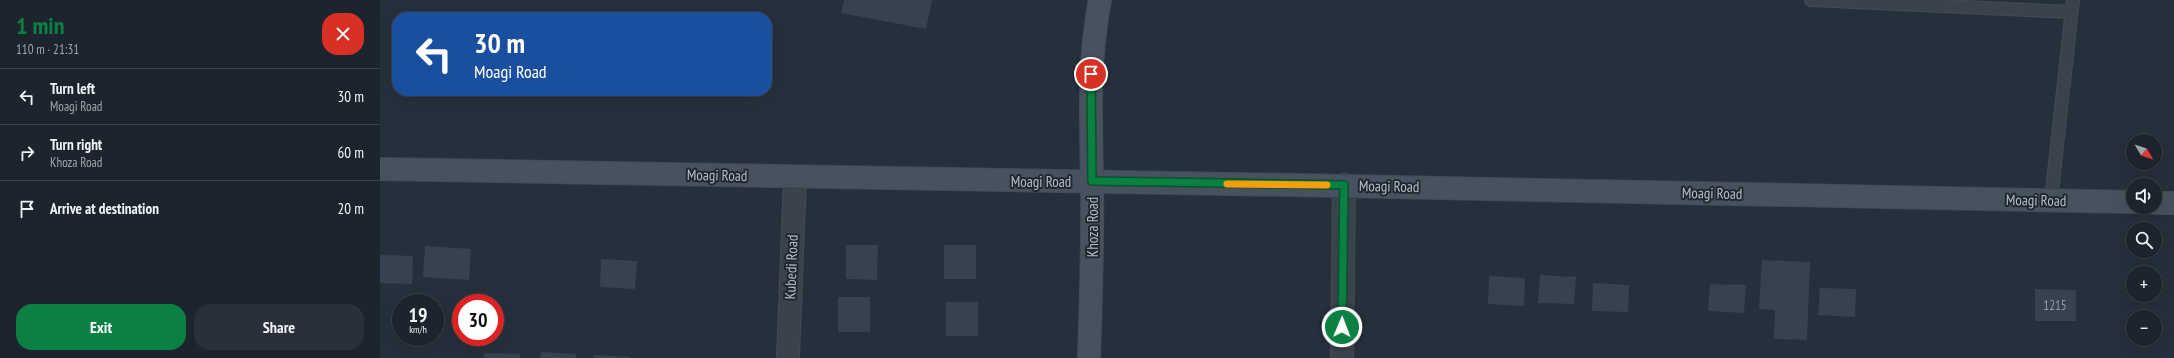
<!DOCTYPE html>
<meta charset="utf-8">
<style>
body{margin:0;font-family:"PT Sans Narrow",sans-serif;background:#293039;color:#f1f3f6;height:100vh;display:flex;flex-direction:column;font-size:15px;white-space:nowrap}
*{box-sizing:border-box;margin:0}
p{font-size:13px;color:#a0a4aa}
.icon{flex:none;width:22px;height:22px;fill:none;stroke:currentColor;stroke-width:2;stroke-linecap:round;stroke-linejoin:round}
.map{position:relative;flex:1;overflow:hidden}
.sheet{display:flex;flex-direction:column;background:#1c242d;width:380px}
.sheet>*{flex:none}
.banner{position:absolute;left:12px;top:12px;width:380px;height:84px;border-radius:16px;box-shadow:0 4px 16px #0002,0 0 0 1px #3a4149;background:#1a4fa0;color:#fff;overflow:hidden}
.needle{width:26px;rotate:129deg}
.controls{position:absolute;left:1746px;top:134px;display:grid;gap:8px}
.controls a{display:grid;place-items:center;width:36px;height:36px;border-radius:50%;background:#1c242d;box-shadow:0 4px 16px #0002,0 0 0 1px #3a4149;font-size:20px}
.speed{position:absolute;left:12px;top:294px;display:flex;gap:8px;font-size:20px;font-weight:700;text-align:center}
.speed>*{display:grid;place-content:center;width:52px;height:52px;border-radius:50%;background:#1c242d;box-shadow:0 4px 16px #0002,0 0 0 1px #3a4149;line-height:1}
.speed small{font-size:10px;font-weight:400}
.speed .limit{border:6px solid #d22;background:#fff;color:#111}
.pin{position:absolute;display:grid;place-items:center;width:34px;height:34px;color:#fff;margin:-17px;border:2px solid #fff;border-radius:50%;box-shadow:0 1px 4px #0007}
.me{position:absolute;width:44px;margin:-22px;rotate:1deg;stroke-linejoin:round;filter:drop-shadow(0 0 3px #0008)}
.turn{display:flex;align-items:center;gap:14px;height:84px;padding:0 16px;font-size:18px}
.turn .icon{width:52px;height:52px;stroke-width:2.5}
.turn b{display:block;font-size:28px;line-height:34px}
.round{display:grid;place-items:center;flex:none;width:42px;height:42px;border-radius:16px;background:#293039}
.headline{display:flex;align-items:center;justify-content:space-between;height:68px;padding:0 16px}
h1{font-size:24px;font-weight:700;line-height:30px;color:#0b8043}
.cta{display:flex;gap:8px;margin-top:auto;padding:8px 16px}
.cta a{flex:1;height:46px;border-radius:16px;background:#0b8043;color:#fff;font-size:16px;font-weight:700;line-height:46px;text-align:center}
.cta a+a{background:#293039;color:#f1f3f6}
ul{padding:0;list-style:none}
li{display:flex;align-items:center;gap:12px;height:56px;padding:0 16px;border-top:1px solid #3a4149}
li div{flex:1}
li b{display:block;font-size:15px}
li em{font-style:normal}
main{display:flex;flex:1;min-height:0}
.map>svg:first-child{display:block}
.building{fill:#364250}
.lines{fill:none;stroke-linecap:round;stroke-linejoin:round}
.lane-casing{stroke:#434b55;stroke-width:14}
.street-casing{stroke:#434b55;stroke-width:24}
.secondary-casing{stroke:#434b55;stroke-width:24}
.lane{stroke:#3a424c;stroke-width:12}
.street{stroke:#3a424c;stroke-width:22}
.secondary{stroke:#48525f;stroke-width:22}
.route-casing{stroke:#07532c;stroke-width:10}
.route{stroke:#0b8043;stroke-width:7}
.slow{stroke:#f59e0b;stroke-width:7}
.labels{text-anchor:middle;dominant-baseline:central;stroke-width:4;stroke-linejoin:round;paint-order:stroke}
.number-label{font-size:13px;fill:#959da8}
.street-label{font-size:15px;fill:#b6bdc7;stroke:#1f2731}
</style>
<main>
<section class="sheet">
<div class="headline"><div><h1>1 min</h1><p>110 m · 21:31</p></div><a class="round" style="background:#d93025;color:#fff"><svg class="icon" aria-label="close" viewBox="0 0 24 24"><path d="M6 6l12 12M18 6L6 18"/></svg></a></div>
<ul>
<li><svg class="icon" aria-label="left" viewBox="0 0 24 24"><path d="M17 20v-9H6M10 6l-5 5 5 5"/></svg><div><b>Turn left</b><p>Moagi Road</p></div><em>30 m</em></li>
<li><svg class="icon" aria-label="right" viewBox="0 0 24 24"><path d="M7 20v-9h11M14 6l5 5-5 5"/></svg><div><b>Turn right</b><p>Khoza Road</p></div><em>60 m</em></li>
<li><svg class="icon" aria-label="arrive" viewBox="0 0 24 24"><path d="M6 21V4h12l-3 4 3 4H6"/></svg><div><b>Arrive at destination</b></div><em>20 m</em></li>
</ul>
<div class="cta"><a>Exit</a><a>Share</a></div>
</section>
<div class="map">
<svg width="1794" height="358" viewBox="0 0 1794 358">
<rect width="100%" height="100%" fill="#26303c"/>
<g class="building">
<polygon points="464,0 552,0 546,29 461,13"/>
<polygon points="466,245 498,245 497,280 466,279"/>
<rect x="564" y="245" width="32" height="34"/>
<polygon points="45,246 91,249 89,280 43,277"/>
<polygon points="0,255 33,256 32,284 0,283"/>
<polygon points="221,259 257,261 255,289 220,287"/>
<polygon points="1382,260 1430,262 1427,340 1394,339 1395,310 1379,309"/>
<polygon points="1160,275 1196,277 1194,304 1158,303"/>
<polygon points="1109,276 1145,278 1144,306 1108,304"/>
<polygon points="1213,283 1249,285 1248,312 1212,311"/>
<polygon points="1330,284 1366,285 1364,313 1328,311"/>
<polygon points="1440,288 1476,289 1475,317 1438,315"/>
<polygon points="1655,289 1696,290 1696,321 1655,321"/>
<rect x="458" y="297" width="32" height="35"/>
<rect x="566" y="302" width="32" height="34"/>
<polygon points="161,352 196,354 196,358 160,358"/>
<polygon points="104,353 140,354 140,358 104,358"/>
<polygon points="214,355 250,357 250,358 214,358"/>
</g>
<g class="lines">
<g class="lane-casing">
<g id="lane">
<polyline points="1431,0 1691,12"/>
<polyline points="1671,200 1693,0"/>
</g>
</g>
<g class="street-casing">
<g id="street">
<polyline points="408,358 415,177"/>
<polyline points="962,358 964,185"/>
</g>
</g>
<g class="secondary-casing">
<g id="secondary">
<path d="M0,169C584,180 1169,188 1753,202"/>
<polyline points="1775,203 1794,203"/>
<path d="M709,358C711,299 713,240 712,182C711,120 708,61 720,0"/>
</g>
</g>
<use href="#lane" class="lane"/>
<use href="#street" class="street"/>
<use href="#secondary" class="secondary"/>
</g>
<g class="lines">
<g class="route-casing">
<polyline id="route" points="711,74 712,181 964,185 962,327"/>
</g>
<use href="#route" class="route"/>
<polyline class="slow" points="847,184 947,185"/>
</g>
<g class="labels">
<g class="number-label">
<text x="1675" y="305">1215</text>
</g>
<g class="street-label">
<text transform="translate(337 175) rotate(1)">Moagi Road</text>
<text x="661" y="181">Moagi Road</text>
<text transform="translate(1009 186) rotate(1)">Moagi Road</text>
<text transform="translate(1332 193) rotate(1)">Moagi Road</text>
<text transform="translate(1656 200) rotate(1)">Moagi Road</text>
<text transform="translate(712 227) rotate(-90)">Khoza Road</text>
<text transform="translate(411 267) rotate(-88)">Kubedi Road</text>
</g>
</g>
</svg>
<div class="controls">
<a><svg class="needle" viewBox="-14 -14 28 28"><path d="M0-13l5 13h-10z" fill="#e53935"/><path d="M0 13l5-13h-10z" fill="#a0a4aa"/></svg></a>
<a><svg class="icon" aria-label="sound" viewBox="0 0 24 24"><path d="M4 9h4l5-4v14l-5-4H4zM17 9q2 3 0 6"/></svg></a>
<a><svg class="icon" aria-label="search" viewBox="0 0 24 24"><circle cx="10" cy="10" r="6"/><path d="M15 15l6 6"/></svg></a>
<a>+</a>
<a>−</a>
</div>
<div class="speed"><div>19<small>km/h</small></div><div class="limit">30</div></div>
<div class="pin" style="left:711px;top:74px;background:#d93025"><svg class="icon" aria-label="arrive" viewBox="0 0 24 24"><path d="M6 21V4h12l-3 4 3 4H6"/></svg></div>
<svg class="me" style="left:962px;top:327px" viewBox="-20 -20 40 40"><circle r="17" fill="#0b8043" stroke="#fff" stroke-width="3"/><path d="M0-11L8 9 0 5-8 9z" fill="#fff"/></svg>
<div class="banner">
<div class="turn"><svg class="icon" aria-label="left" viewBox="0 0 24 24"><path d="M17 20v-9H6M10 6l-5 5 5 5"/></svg><div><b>30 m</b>Moagi Road</div></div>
</div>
</div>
</main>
